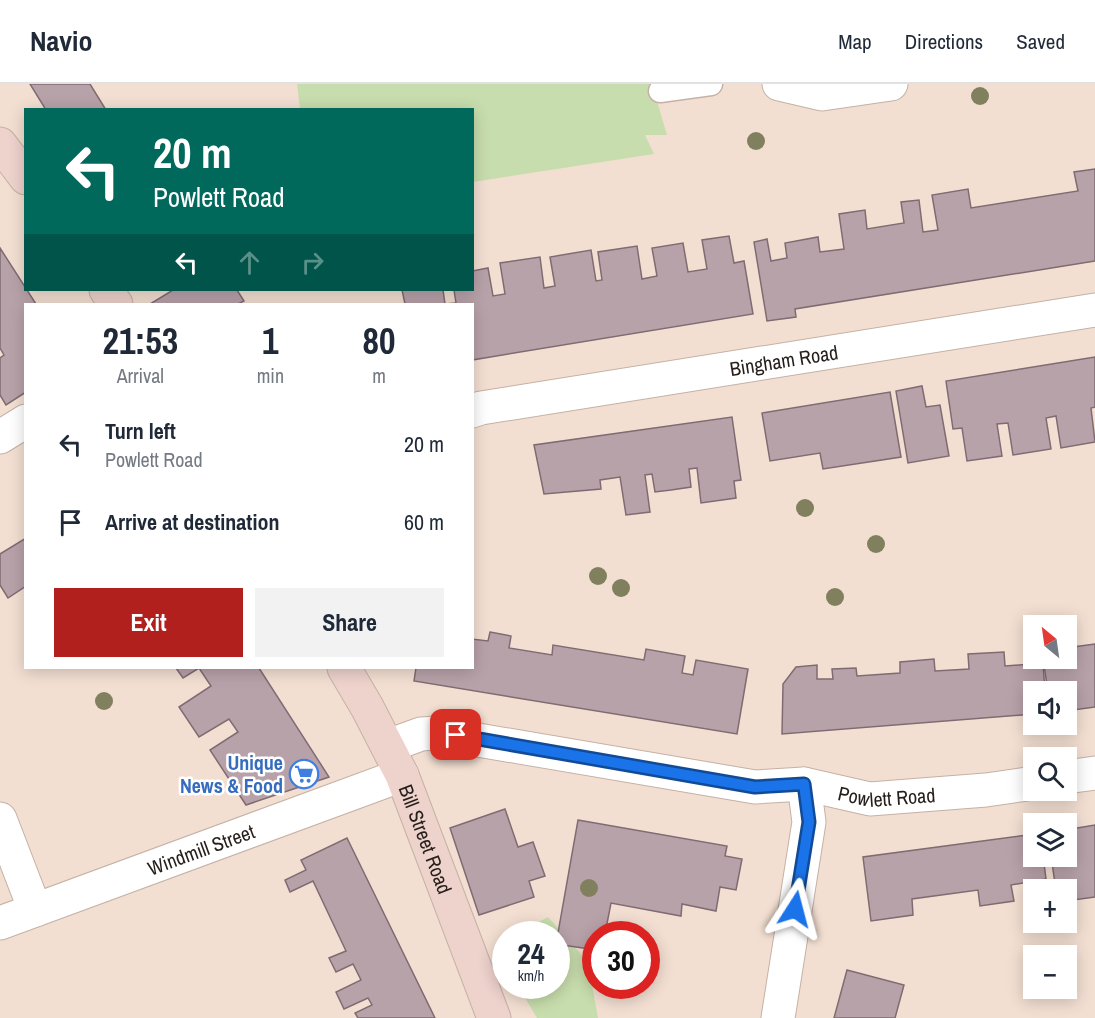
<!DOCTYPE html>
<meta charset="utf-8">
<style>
body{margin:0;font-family:"Archivo Narrow",sans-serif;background:#f2f2f3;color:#1f2937;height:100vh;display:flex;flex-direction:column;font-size:22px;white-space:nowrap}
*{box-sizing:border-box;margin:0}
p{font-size:20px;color:#747a83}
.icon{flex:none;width:33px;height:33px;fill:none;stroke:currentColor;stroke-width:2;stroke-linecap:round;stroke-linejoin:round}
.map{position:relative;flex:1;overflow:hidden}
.details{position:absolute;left:24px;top:219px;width:450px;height:366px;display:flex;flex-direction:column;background:#fff;border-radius:0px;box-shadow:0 3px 15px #0003}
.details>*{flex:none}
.banner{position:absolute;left:24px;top:24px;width:450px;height:183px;border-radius:0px;box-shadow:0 3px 15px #0003;background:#00695c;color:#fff;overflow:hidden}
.needle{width:39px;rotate:331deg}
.fabs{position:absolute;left:1023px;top:531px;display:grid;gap:12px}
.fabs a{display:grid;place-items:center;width:54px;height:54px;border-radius:0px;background:#fff;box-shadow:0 3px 15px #0003;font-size:30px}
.speed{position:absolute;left:492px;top:837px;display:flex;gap:12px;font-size:30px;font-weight:700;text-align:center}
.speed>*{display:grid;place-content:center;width:78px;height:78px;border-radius:50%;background:#fff;box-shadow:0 3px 15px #0003;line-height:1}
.speed small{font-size:15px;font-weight:400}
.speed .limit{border:9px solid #d22;background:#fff;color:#111}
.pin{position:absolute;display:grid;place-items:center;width:51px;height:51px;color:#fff;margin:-26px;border-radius:12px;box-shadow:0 3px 9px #0006}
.me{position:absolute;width:66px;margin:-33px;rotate:9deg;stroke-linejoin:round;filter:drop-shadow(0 0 4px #0008)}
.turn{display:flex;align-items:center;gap:21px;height:126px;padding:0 30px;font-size:27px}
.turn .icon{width:78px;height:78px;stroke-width:2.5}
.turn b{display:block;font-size:42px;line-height:51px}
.lanes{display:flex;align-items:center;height:57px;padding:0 30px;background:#0003;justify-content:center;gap:30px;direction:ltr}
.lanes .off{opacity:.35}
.eta{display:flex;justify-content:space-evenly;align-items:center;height:102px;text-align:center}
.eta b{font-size:36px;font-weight:700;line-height:42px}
.button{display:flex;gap:12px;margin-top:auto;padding:12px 30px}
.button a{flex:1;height:69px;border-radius:0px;background:#b1201c;color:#fff;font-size:24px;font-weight:700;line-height:69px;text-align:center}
.button a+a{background:#f2f2f3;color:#1f2937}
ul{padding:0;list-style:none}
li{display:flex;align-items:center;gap:18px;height:78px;padding:0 30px}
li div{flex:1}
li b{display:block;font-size:22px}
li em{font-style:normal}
header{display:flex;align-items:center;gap:36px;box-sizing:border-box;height:84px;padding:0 30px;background:#fff;border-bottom:2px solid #e0e1e3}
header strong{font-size:28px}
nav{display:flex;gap:33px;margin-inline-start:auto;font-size:21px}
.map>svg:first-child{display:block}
.green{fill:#c8ddad}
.building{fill:#b8a2a9;stroke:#806b72;stroke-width:1.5}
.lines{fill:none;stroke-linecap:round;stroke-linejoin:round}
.lane-casing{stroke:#c5b1a5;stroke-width:25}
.street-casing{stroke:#c5b1a5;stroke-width:35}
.secondary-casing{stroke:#c5b1a5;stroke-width:35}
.lane{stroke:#fff;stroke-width:22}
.street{stroke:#fff;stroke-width:33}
.secondary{stroke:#eed2cc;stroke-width:33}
.tree{fill:#81805e}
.route-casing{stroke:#114b97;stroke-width:15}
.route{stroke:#1a73e8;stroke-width:10}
.labels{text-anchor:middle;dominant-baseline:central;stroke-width:5;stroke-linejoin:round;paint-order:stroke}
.street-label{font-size:20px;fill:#251e1a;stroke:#fff}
.shop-label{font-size:20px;font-weight:bold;fill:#366cbe;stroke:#fff;text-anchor:end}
</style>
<header>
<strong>Navio</strong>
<nav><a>Map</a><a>Directions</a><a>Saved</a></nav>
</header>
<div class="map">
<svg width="1095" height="934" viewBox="0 0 1095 934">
<rect width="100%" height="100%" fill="#f3dfd2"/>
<g class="green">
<polygon points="297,0 652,0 667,51 645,51 654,70 473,98 472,26 300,25"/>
<polygon points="548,833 588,878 598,934 537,934 518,902 556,902 556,850 516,850"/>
</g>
<g class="building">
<polygon points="30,0 90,0 106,26 46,26"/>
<polygon points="1095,85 1095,177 795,225 796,233 767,237 754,158 767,155 771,177 787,174 785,159 818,153 820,168 844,165 839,130 865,126 867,145 904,139 901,118 919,116 923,148 938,146 932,111 968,105 971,124 1078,107 1074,88"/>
<polygon points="729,152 734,179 744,177 753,230 472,276 472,220 405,220 402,206 443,206 445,220 456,219 454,206 472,206 472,187 488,184 493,212 505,210 500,179 540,173 544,204 555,202 550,173 591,166 596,197 602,196 598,168 637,162 642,195 657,192 652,164 683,159 688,188 707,185 702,156"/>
<polygon points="0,164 36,220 26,220 26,308 6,321 0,311 0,274 4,271 0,264"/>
<polygon points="173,206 237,206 244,217 238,220 150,220"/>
<polygon points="1095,273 1095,323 1091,324 1095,358 1061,364 1056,332 1046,334 1051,365 1013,371 1008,339 997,340 1002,372 967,377 962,344 953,345 946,297"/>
<polygon points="922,302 926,323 940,321 949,372 908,379 896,307"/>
<polygon points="890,308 901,373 823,385 820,369 770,377 762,329"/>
<polygon points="732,333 741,396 734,397 736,414 701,419 697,384 689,385 691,403 671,406 655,408 652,390 645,391 650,428 626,431 620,393 600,396 601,405 544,410 534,361"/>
<polygon points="26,454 26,502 8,514 0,501 0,470"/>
<polygon points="490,548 511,552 509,564 552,571 553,561 644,576 646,565 685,572 682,589 693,591 696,576 748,585 737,650 414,597 416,584 472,584 472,555 488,557"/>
<polygon points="1095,560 1095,623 1066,627 1066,608 1048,608 1043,574 1066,574 1066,564"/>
<polygon points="1004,568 1005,582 1043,579 1045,608 1034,608 1034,630 782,650 783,600 796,583 817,581 817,595 833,595 832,585 856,584 857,592 900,589 900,578 934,575 935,587 969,585 968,570"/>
<polygon points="176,584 259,584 329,693 246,721 210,666 238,648 229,635 199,653 179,623 211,602 199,584 183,594"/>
<polygon points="505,725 518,763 533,758 545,792 529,797 534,813 479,831 450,744"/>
<polygon points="578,736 727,762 725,772 742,775 736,806 720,803 716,827 682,820 681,832 611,819 605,850 596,850 596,866 556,860"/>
<polygon points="1095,741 1095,813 1066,817 1066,806 1056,806 1051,772 1066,772 1066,746"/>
<polygon points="1034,750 1034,772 1043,772 1046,795 1011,801 1014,817 980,822 978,806 912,815 913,831 871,837 863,773"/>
<polygon points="347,754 435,934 358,934 355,929 372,921 368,914 344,925 336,908 361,896 353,880 336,888 329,874 346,867 313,797 290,808 285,796 306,786 301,776"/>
<polygon points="847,886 904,901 895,934 834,934"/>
</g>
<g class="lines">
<g class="lane-casing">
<polyline id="lane" points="660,7 711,0"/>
</g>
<g class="street-casing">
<g id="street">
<polyline points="779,0 822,10 891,0"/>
<path id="s1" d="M472,327L481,324L1095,226"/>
<polyline points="0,353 26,337"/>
<path id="s2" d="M388,662L421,650L437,649L755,703L804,700L870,715L986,706L1034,699"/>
<polyline points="1066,693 1095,689"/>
<polyline points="0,735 35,826"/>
<path id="s3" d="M0,839L402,691"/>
<polyline points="778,934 809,738 804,700"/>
</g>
</g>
<g class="secondary-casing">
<g id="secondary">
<polyline points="0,60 26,94"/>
<polyline points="106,206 116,220"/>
<path id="s4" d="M344,584L367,623L402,691L494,934"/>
</g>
</g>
<use href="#lane" class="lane"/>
<use href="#street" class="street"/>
<use href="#secondary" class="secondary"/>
</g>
<g class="tree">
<circle cx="980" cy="12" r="9"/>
<circle cx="756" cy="57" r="9"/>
<circle cx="805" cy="424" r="9"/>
<circle cx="876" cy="460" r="9"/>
<circle cx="598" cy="492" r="9"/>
<circle cx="621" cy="504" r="9"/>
<circle cx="835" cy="513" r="9"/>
<circle cx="104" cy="617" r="9"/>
<circle cx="589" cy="804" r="9"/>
</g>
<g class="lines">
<g class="route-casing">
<polyline id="route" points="456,651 755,703 804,700 809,738 795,825"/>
</g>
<use href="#route" class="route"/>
</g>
<defs>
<g id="supermarket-ring" transform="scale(1.5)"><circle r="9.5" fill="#fff" stroke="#3f7fe0" stroke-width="1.5"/><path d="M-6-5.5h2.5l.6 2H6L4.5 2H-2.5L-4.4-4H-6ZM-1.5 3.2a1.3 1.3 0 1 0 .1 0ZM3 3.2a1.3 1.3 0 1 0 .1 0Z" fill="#3f7fe0"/></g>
</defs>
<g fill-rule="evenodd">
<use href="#supermarket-ring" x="304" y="690"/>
</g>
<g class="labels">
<g class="street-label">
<text stroke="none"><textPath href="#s1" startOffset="316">Bingham Road</textPath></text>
<text stroke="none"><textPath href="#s2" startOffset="507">Powlett Road</textPath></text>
<text stroke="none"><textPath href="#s4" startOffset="190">Bill Street Road</textPath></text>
<text stroke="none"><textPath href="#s3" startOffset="214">Windmill Street</textPath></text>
</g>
<g class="shop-label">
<text x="283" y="678">Unique<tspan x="283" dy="23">News &amp; Food</tspan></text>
</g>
</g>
</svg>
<div class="fabs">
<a><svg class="needle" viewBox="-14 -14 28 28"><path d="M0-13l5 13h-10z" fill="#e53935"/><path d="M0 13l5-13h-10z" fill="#747a83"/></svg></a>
<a><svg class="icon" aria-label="sound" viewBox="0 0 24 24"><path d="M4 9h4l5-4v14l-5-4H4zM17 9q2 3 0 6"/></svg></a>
<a><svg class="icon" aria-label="search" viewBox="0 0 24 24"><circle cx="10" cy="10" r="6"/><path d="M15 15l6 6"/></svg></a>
<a><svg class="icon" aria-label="layers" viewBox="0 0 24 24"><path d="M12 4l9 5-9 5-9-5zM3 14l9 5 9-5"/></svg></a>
<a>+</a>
<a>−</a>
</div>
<div class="speed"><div>24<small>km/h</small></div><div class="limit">30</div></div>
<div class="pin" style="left:456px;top:651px;background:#d93025"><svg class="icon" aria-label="arrive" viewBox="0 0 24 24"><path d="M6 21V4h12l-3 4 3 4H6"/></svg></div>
<svg class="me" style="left:795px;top:825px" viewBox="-20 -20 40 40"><path d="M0-17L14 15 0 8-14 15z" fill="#1a73e8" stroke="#fff" stroke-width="4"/></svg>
<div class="banner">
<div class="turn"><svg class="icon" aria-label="left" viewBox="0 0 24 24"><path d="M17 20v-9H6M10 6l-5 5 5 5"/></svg><div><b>20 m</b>Powlett Road</div></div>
<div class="lanes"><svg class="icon" aria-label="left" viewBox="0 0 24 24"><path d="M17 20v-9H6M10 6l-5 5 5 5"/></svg><svg class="icon off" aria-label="ahead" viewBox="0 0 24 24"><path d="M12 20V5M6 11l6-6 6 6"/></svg><svg class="icon off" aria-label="right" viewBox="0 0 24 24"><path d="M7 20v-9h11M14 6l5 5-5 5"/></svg></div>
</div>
<section class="details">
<div class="eta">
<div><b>21:53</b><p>Arrival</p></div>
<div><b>1</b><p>min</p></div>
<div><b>80</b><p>m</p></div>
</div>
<ul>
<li><svg class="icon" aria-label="left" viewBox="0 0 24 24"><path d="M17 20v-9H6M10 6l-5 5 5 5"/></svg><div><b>Turn left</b><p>Powlett Road</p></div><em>20 m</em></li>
<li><svg class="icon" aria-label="arrive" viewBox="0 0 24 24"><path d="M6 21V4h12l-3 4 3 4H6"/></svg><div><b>Arrive at destination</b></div><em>60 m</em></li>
</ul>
<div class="button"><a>Exit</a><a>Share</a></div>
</section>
</div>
